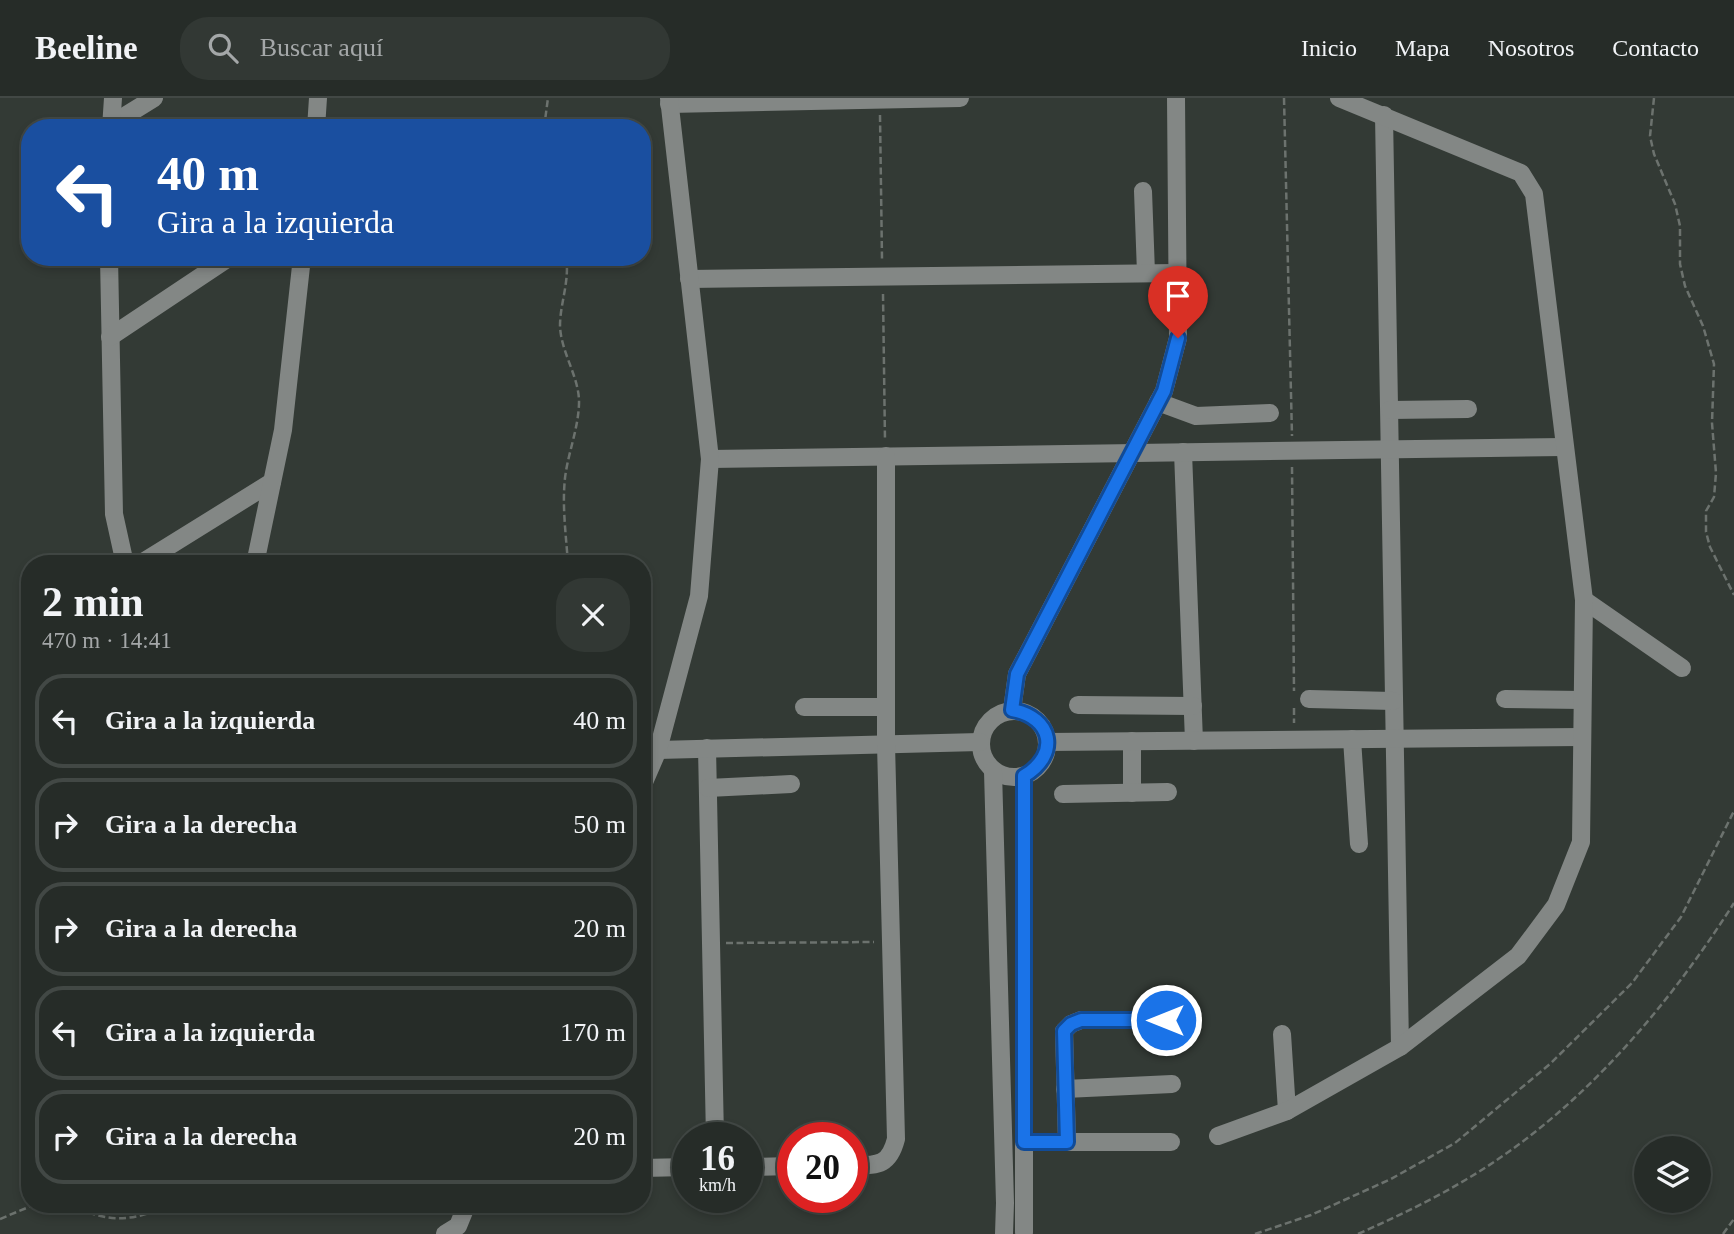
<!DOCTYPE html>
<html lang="es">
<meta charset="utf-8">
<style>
body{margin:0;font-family:"Times New Roman",serif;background:#323834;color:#f1f3f6;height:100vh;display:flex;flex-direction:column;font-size:26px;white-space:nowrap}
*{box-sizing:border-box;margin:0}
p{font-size:23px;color:#a4a7a8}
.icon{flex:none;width:38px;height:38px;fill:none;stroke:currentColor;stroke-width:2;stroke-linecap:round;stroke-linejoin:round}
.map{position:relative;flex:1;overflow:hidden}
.side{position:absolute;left:21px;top:457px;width:630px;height:658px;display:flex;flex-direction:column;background:#262c28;border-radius:28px;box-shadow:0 4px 10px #0003,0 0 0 2px #424845}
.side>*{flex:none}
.banner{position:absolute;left:21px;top:21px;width:630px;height:147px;border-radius:28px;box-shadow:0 4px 10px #0003,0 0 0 2px #424845;background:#1a4fa0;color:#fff;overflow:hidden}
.tools{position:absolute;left:1634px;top:1038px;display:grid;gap:14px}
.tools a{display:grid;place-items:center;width:77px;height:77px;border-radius:50%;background:#262c28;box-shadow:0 4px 10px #0003,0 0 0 2px #424845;font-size:35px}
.speed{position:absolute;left:672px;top:1024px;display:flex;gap:14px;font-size:35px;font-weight:700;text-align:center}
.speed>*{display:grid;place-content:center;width:91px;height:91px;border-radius:50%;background:#262c28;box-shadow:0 4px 10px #0003,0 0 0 2px #424845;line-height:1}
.speed small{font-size:18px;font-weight:400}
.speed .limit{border:10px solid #d22;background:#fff;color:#111}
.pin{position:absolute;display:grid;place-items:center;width:60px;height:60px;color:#fff;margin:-72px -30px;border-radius:50% 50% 50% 0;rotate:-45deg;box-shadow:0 0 7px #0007}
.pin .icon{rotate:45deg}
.me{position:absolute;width:77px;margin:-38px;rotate:270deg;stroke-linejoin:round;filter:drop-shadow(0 0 5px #0008)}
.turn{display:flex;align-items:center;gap:24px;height:147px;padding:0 21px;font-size:32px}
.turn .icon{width:91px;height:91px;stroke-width:2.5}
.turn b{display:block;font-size:49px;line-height:60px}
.round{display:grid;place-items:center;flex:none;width:74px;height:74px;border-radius:28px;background:#323834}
.overview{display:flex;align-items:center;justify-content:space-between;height:119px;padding:0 21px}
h1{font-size:42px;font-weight:600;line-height:52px}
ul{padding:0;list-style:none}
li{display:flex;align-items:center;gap:21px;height:94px;margin:0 14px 10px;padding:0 7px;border:4px solid #424845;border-radius:28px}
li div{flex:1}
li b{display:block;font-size:26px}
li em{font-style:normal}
header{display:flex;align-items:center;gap:42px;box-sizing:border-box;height:98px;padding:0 35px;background:#262c28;border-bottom:2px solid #424845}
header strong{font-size:33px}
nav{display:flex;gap:38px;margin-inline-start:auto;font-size:24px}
.search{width:490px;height:63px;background:#323834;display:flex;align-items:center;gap:18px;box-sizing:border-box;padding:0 24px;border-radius:28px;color:#a4a7a8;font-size:26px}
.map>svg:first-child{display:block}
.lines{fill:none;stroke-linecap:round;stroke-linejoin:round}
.path{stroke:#6c726e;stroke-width:2.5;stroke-dasharray:7 3.5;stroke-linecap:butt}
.minor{stroke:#838785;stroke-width:18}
.route-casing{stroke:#114b97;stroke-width:18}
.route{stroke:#1a73e8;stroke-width:12}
</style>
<header>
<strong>Beeline</strong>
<div class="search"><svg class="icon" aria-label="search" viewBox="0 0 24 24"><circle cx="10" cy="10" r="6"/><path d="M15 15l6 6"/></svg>Buscar aquí</div>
<nav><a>Inicio</a><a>Mapa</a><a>Nosotros</a><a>Contacto</a></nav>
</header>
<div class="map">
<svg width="1734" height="1136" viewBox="0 0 1734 1136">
<rect width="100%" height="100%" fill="#333a35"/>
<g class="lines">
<g class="path">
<polyline points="1284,0 1292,338"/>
<polyline points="1654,0 1650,38 1654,56 1675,106 1680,128 1680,166 1685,188 1703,228 1714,266 1712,325 1716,375 1714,399 1706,413 1706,434 1710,449 1734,497"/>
<polyline points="880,17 882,161"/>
<polyline points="544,30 548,0"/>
<path d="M566,159C570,183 560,205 560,228C561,255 580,280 579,306C578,332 568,355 565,380C562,408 566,437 568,466"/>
<polyline points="883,196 885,343"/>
<polyline points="1292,369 1294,593"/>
<polyline points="1294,610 1294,625"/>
<polyline points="726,845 874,844"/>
<path d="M69,1106C109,1126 132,1124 172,1106"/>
<polyline points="0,1121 36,1106"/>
<polyline points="1255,1136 1311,1117 1391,1081 1455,1045 1550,966 1632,885 1681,819 1734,713"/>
<path d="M1358,1136C1396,1119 1432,1102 1467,1081C1578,1015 1665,913 1734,805"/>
<polyline points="1723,1136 1734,1121"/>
</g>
<g class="minor">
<polyline points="669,6 960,0"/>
<polyline points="1384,17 1400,949"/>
<polyline points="112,26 154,0"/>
<polyline points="111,30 113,0"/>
<polyline points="316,30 318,0"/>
<polyline points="1143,93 1146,175"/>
<polyline points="109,159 114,416 125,466"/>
<polyline points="689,181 1178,175"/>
<polyline points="110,239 230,159"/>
<polyline points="1158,304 1196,318 1270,315"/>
<polyline points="1390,312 1468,311"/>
<polyline points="1183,354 1194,643"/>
<polyline points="710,361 1563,349"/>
<polyline points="140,466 272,384"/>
<polyline points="255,466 283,332 302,159"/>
<polyline points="1584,502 1682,570"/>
<polyline points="1309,601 1393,603"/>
<polyline points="1505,601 1582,602"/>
<polyline points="1078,607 1193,608"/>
<polyline points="804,609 886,609"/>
<polyline points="1012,612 1017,576 1164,293 1178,240 1176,0"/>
<circle cx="1014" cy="646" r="33"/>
<polyline points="1352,641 1359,746"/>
<polyline points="1132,643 1132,695"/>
<polyline points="1047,644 1581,639"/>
<polyline points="707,650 715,1040"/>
<polyline points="658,652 980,644"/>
<polyline points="993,673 1005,1105 1004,1136"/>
<polyline points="1024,678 1024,1134"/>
<polyline points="642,689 658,652 699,498 710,361 669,0"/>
<polyline points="708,690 791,686"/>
<polyline points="1063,696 1168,694"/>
<polyline points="1282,936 1287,1013"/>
<polyline points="1065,991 1172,986"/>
<polyline points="1218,1038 1287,1013 1400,949 1518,858 1556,807 1581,744 1584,502 1534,96 1521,75 1339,0"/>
<polyline points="1024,1044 1171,1044"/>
<polyline points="1067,1044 1064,933 1071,926 1081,922 1166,922"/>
<path d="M852,1068C878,1067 889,1068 896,1041L886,646V358"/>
<polyline points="747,1069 793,1068"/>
<polyline points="642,1070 688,1069"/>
<polyline points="445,1136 458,1128 467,1106"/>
</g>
</g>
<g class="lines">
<g class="route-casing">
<path id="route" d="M1166,922H1081L1071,926L1064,933L1067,1044H1024V678C1060,657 1053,619 1012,612L1017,576L1164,293L1178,240"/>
</g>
<use href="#route" class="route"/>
</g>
</svg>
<div class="tools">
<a><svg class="icon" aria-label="layers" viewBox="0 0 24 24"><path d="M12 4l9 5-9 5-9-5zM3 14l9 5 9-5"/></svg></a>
</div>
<div class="speed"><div>16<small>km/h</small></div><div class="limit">20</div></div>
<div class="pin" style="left:1178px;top:240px;background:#d93025"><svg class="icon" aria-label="arrive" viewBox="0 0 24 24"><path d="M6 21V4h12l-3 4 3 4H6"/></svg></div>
<svg class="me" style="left:1166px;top:922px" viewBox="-20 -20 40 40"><circle r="17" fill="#1a73e8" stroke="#fff" stroke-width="3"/><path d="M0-11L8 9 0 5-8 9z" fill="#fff"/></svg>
<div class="banner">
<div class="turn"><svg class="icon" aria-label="left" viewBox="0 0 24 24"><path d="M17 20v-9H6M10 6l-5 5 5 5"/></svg><div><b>40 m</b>Gira a la izquierda</div></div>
</div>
<section class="side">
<div class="overview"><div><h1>2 min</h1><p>470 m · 14:41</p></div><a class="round"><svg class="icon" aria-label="close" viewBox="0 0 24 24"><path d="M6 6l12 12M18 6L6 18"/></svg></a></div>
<ul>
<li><svg class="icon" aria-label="left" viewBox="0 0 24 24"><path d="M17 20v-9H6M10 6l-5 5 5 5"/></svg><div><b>Gira a la izquierda</b></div><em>40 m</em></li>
<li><svg class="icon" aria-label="right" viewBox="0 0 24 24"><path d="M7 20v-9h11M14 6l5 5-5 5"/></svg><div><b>Gira a la derecha</b></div><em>50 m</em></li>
<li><svg class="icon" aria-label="right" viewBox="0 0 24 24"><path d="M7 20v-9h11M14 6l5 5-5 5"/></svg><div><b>Gira a la derecha</b></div><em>20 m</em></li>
<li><svg class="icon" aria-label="left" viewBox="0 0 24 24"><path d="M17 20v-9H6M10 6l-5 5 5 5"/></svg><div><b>Gira a la izquierda</b></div><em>170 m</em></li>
<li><svg class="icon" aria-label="right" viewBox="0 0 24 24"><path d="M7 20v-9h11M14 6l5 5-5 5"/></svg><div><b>Gira a la derecha</b></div><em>20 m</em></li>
</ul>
</section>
</div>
